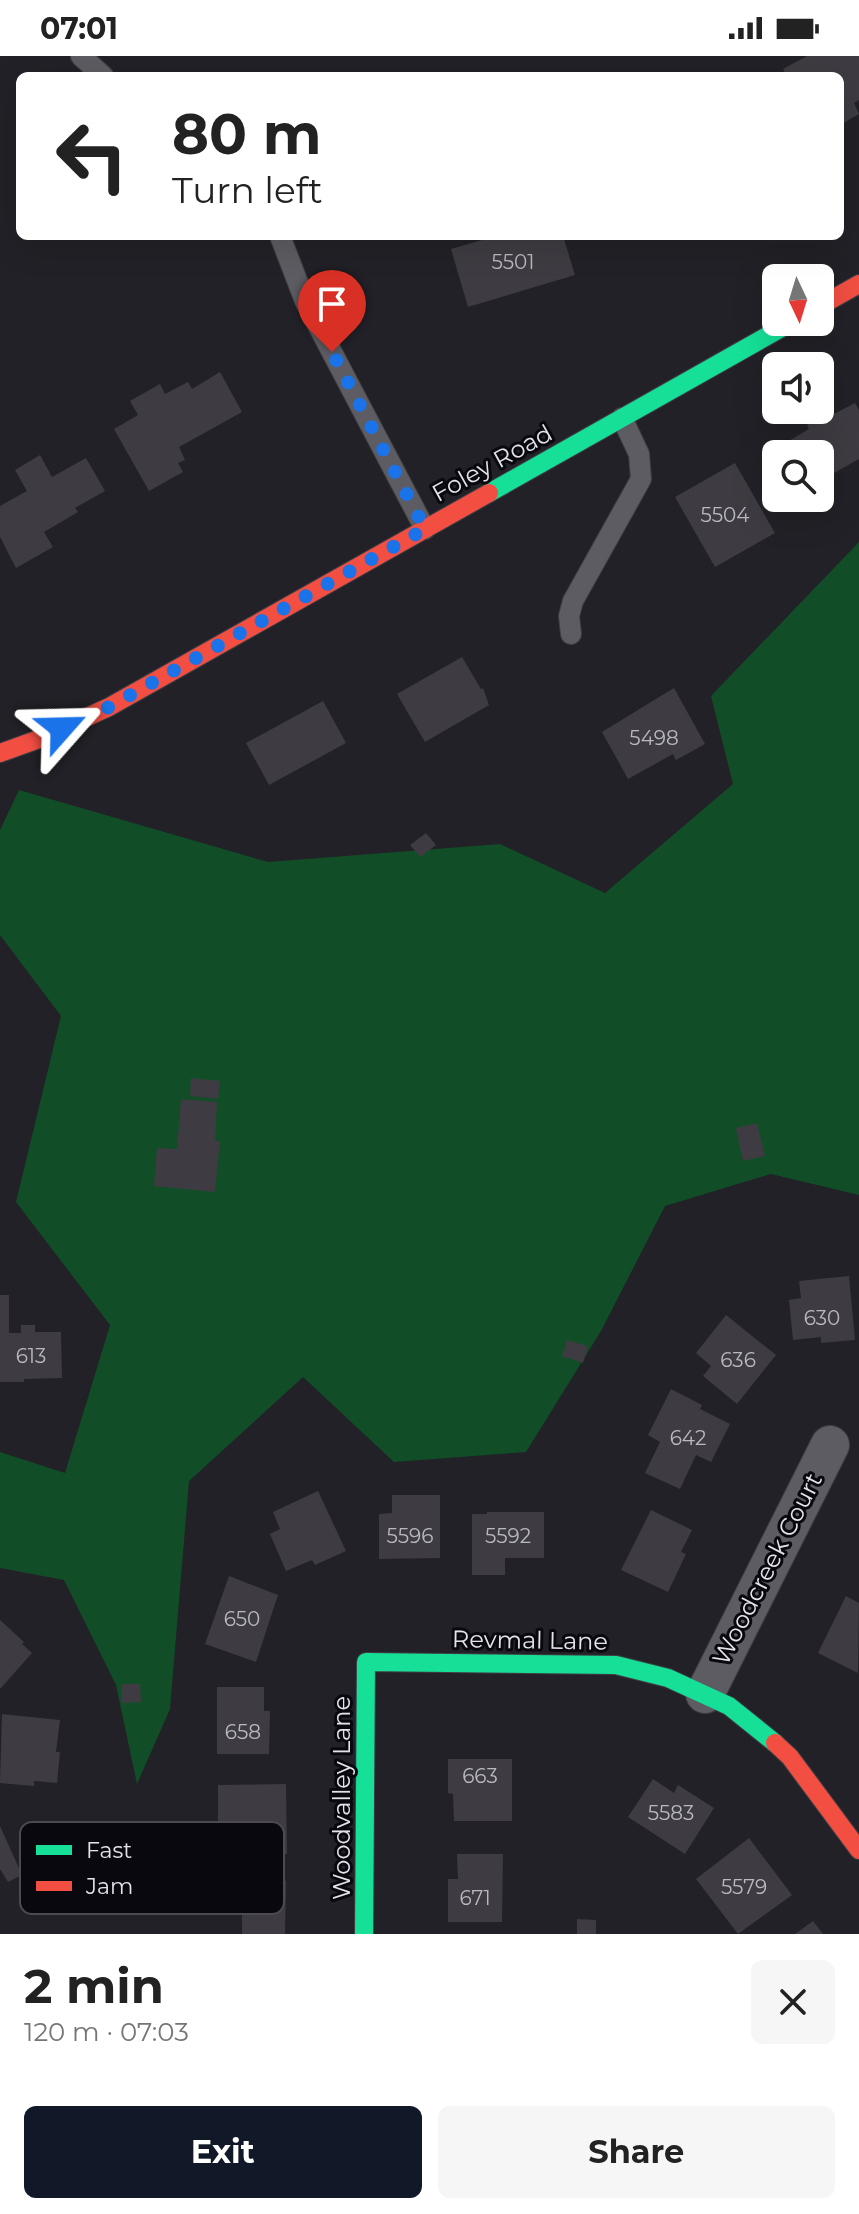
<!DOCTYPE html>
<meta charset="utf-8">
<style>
body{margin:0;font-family:Montserrat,sans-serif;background:#f6f6f6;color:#222;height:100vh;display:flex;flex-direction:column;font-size:30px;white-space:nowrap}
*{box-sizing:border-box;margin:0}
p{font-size:26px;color:#767676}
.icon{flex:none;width:44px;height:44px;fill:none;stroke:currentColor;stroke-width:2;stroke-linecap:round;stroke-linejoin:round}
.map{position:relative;height:1878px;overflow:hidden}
.panel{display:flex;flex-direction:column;background:#fff;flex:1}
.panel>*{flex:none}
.top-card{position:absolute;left:16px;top:16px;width:828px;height:168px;border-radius:12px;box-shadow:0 8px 32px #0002;background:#fff;color:#222;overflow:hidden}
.needle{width:52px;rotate:176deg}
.fabs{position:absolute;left:762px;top:208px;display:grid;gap:16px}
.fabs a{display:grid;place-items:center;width:72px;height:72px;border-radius:12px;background:#fff;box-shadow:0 8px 32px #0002;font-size:40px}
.pin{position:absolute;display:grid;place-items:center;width:68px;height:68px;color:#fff;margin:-82px -34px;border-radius:50% 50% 50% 0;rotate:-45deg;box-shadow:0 0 8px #0007}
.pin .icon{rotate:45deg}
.me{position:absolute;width:88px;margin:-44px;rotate:65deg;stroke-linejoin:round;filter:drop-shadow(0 0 6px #0008)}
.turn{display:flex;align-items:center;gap:28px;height:168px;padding:0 24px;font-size:36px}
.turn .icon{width:104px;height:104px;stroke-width:2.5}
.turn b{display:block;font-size:56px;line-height:68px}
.round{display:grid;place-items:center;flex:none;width:84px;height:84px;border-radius:12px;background:#f6f6f6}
.overview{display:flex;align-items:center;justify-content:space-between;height:136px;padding:0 24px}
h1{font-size:48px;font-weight:700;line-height:60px}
.cta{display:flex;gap:16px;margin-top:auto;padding:16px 24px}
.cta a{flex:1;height:92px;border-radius:12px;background:#111827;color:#fff;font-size:32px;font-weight:700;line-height:92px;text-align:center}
.cta a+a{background:#f6f6f6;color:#222}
.status{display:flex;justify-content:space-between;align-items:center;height:56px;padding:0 40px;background:#fff;direction:ltr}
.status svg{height:22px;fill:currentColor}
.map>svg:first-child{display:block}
.green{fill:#114e27}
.building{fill:#3e3c42}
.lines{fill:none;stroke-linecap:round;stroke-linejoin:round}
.lane-casing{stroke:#3e3e44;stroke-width:22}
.street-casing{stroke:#3e3e44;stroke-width:40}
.fast-casing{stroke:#3e3e44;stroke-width:20}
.jam-casing{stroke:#3e3e44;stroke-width:20}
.lane{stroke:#5c5c62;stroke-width:20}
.street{stroke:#5c5c62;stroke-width:38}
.fast{stroke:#16e098;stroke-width:18}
.jam{stroke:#f24e42;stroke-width:18}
.route{stroke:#1a73e8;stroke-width:14;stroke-dasharray:0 25.2}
.labels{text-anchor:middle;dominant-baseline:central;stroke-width:6;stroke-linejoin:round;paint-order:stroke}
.number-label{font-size:20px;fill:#bab9c2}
.street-label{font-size:24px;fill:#e4e3ec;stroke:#09080e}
.key{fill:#09080e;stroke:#4b4a51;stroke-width:2}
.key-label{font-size:22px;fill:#e4e3ec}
</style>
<div class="status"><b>07:01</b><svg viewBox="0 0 49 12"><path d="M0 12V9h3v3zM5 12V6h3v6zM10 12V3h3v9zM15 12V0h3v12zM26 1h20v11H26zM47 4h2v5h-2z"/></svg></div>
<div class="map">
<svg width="859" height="1878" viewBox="0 0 859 1878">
<rect width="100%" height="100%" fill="#212127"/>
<polygon class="green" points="859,486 859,1139 771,1118 665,1150 601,1275 526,1396 394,1406 303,1321 189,1425 170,1653 137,1728 116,1629 64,1524 0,1512 0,1396 65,1417 110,1269 16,1146 61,960 0,879 0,774 19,734 268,806 500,788 605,837 733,728 711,640"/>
<g class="building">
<polygon points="807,0 859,0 859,44 854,47 859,58 840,69 840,20 787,20 783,13"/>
<polygon points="496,180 563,180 575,219 468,251 451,193"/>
<polygon points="220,316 242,356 179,391 185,404 178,407 183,416 149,435 114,373 138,359 130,345 160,328 165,338 188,326 192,333"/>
<polygon points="855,347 859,354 859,403 820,425 820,398 784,398 792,394 787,386 809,373 807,369 830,356 832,359"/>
<polygon points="40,399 52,421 86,402 105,435 75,452 78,456 44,476 53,491 16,512 0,481 0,450 27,435 15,414"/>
<polygon points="776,402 776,436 762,410"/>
<polygon points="735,407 775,477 715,511 675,441"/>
<polygon points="462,601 481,633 483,632 489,649 425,686 397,638"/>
<polygon points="674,632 705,688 676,704 673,698 628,723 602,676"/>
<polygon points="323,645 346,687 269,729 246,687"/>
<polygon points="426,777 436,789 420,801 410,789"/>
<polygon points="191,1022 220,1025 218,1043 190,1040"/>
<polygon points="181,1043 217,1046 215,1085 220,1085 215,1136 154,1130 157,1092 177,1093"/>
<polygon points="757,1067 765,1100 743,1105 736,1072"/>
<polygon points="849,1220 855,1284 821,1287 821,1281 793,1284 789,1244 801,1242 799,1225"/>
<polygon points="0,1239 9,1239 9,1277 21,1277 21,1269 35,1269 35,1276 61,1276 62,1322 24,1323 24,1326 0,1326"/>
<polygon points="726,1259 776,1299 737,1348 703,1320 711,1310 696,1297"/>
<polygon points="567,1284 588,1290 583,1307 562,1300"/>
<polygon points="671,1333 702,1349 700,1353 730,1368 711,1406 696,1399 680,1433 645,1417 660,1386 648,1379"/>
<polygon points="318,1435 346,1495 315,1509 312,1504 286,1515 270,1478 280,1473 273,1456"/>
<polygon points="392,1439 440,1439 440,1502 379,1503 379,1458 392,1457"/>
<polygon points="651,1454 692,1474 681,1496 686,1498 668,1536 621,1514"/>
<polygon points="487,1456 544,1456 544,1502 505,1502 505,1519 472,1519 472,1458 487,1458"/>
<polygon points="229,1520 278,1539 256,1606 205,1588"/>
<polygon points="846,1540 859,1547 858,1617 818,1597"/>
<polygon points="0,1564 24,1586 22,1588 32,1597 0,1633"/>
<polygon points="121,1628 140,1628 141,1646 122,1647"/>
<polygon points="217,1631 264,1631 264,1655 270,1655 269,1698 217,1698"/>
<polygon points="2,1658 60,1664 56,1696 60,1696 57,1727 34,1725 34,1730 0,1727"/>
<polygon points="448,1703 512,1703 512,1765 454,1765 453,1738 448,1737"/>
<polygon points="653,1723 674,1737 678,1729 714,1752 685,1798 628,1761"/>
<polygon points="286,1728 287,1798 250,1799 249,1785 218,1785 218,1729"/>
<polygon points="0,1770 22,1819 8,1826 0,1813"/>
<polygon points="749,1782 792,1839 738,1878 696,1823"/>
<polygon points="457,1798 503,1798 502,1866 448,1866 448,1823 458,1823"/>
<polygon points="242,1824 286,1825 285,1878 242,1878"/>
<polygon points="577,1863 596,1864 596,1878 577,1878"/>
<polygon points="813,1865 823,1878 795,1878"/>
</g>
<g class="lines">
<g class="lane-casing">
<g id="lane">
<polyline points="81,0 103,20"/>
<polyline points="280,180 305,245 425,473"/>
<polyline points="571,578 569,560 573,545 641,423 639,398 622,362"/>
</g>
</g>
<g class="street-casing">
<polyline id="street" points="705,1638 830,1389"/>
</g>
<g class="fast-casing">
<g id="fast">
<polyline points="489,437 792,266"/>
<polyline points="364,1878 366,1606 616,1609 668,1622 729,1650 775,1687"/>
</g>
</g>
<g class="jam-casing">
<g id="jam">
<polyline points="820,250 859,228"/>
<polyline points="0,697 39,683 109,651 489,437"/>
<polyline points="775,1687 790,1701 859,1794"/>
</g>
</g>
<use href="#lane" class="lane"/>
<use href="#street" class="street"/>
<use href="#fast" class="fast"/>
<use href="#jam" class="jam"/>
</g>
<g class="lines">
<polyline class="route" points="62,672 109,651 425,473 332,296"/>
</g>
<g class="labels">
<g class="number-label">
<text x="513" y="206">5501</text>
<text x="725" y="459">5504</text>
<text x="654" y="682">5498</text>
<text x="822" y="1262">630</text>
<text x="31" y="1300">613</text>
<text x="738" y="1304">636</text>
<text x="688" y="1382">642</text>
<text x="410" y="1480">5596</text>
<text x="508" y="1480">5592</text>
<text x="242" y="1563">650</text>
<text x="243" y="1676">658</text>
<text x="480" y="1720">663</text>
<text x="671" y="1757">5583</text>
<text x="744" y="1831">5579</text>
<text x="475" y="1842">671</text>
</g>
<g class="street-label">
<text transform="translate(492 407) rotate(-29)">Foley Road</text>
<text transform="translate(767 1513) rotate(-63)">Woodcreek Court</text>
<text transform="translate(530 1584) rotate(1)">Revmal Lane</text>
<text transform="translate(341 1742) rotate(-90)">Woodvalley Lane</text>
</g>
</g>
<rect x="20" y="1766" width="264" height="92" rx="12" class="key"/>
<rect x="36" y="1789" width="36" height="10" fill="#16e098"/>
<rect x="36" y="1825" width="36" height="10" fill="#f24e42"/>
<g class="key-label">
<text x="86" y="1802">Fast</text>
<text x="86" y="1838">Jam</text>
</g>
</svg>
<div class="fabs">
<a><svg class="needle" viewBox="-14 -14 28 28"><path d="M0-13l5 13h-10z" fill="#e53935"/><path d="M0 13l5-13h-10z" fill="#767676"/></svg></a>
<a><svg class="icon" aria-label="sound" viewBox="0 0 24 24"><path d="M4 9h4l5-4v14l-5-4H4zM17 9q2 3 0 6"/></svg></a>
<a><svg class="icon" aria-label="search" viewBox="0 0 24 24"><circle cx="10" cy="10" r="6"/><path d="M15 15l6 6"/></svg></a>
</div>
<div class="pin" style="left:332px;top:296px;background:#d93025"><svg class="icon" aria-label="arrive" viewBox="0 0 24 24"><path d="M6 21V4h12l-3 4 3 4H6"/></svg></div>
<svg class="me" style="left:62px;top:672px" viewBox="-20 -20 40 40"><path d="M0-17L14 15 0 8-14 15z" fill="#1a73e8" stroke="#fff" stroke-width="4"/></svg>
<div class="top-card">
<div class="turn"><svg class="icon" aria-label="left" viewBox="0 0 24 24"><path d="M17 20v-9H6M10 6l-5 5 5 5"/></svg><div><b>80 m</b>Turn left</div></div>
</div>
</div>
<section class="panel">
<div class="overview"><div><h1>2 min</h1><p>120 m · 07:03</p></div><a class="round"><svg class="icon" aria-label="close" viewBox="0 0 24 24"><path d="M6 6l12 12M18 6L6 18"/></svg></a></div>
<div class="cta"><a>Exit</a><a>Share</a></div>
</section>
